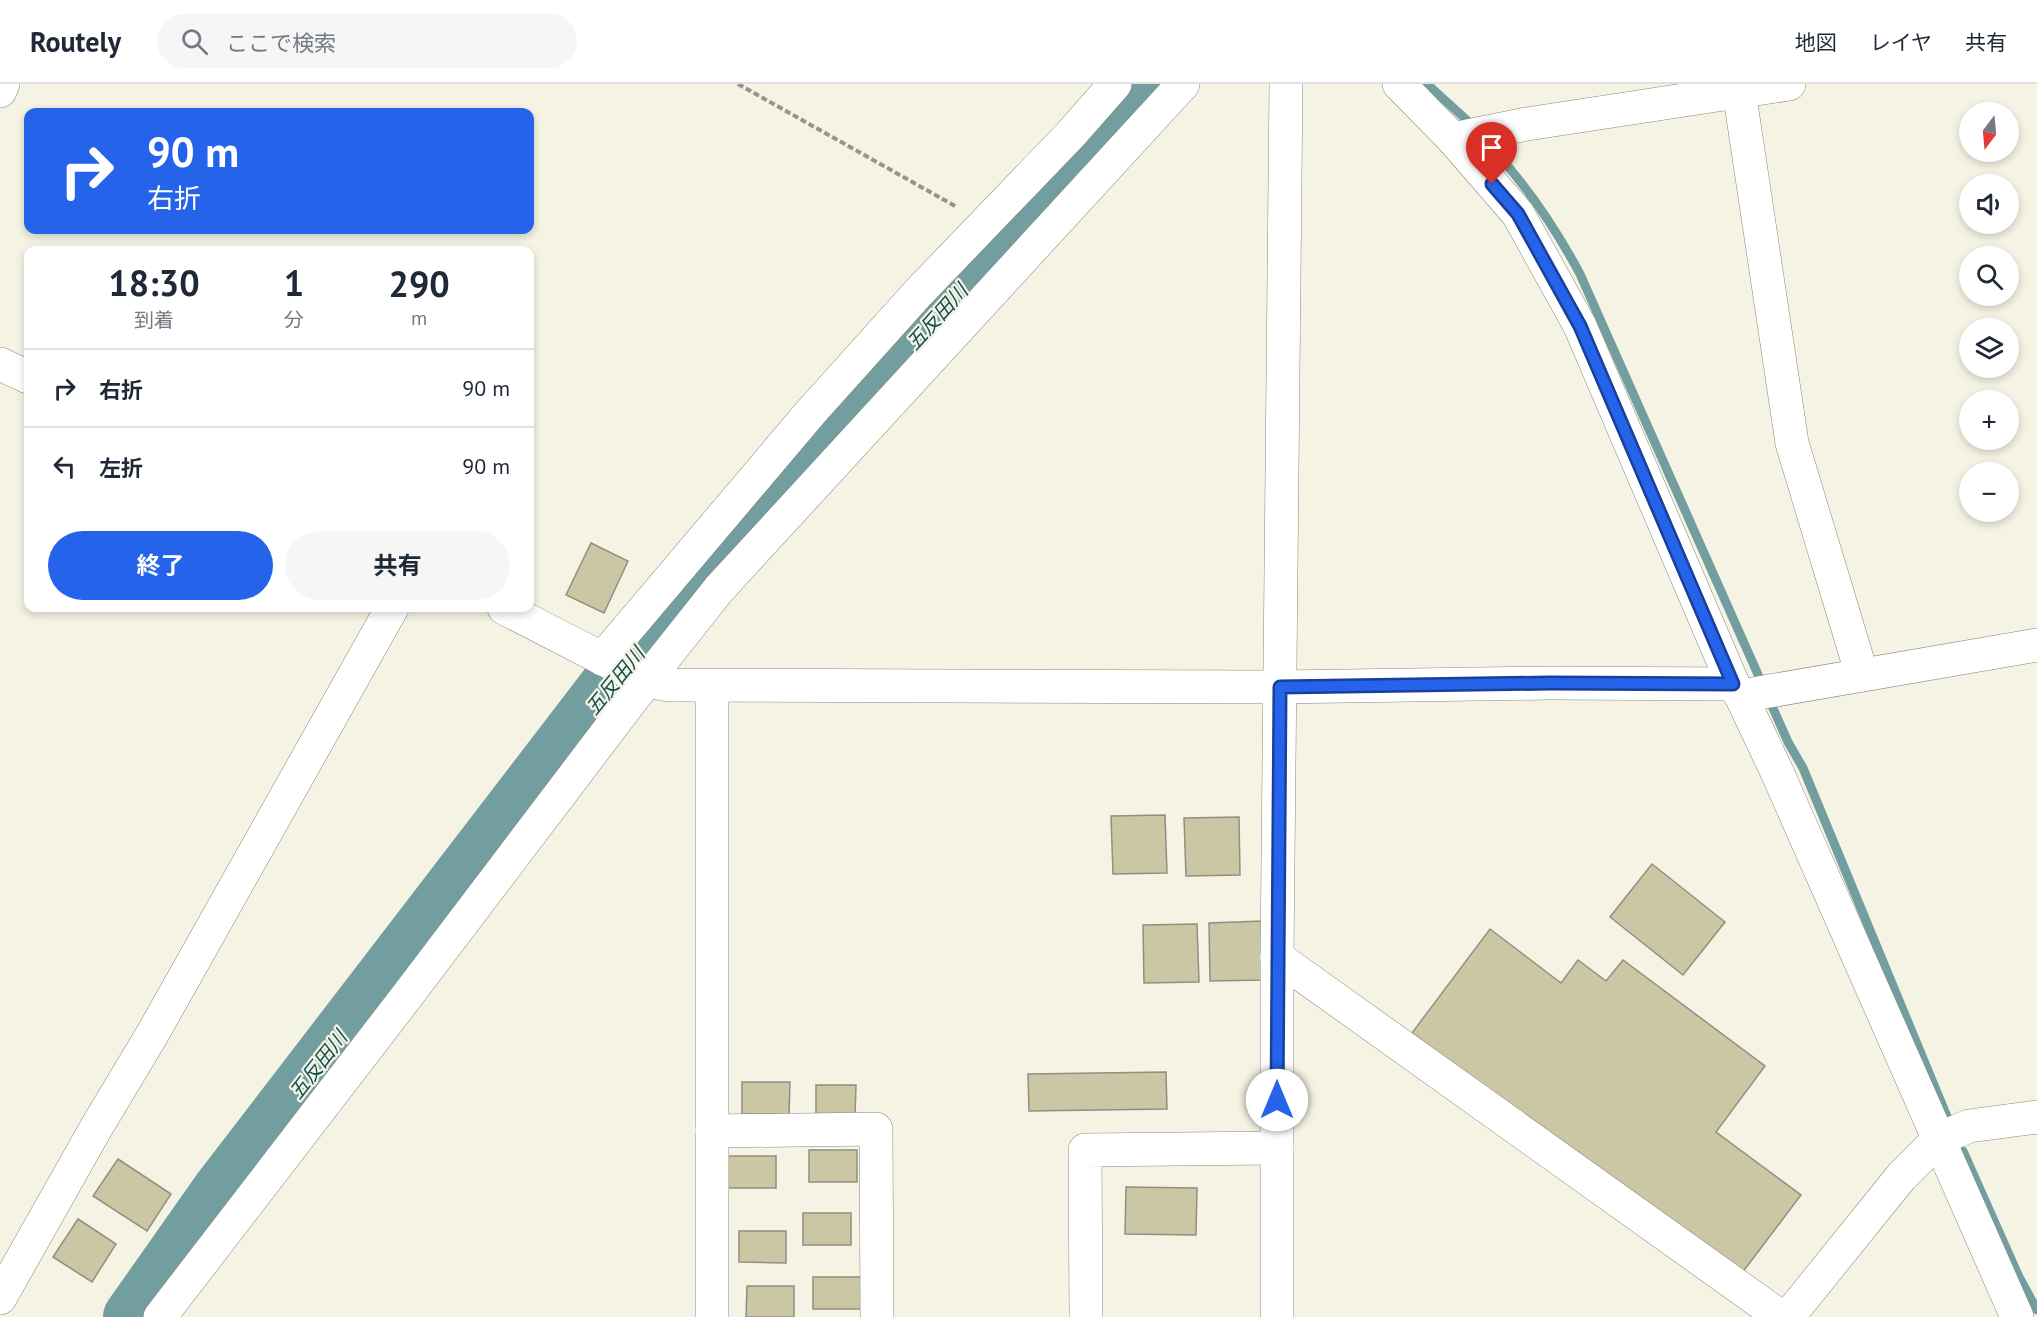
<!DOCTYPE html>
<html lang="ja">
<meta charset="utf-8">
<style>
body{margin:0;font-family:"PT Sans","Noto Sans JP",sans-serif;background:#f6f6f7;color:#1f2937;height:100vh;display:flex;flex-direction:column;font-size:22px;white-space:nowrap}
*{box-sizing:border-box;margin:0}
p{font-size:20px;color:#747a83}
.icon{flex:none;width:33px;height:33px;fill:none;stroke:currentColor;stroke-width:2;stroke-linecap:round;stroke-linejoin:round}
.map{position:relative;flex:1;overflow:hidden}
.panel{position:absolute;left:24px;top:162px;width:510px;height:366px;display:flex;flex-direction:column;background:#fff;border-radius:12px;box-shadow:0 3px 9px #0003}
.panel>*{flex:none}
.top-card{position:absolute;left:24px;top:24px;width:510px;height:126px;border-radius:12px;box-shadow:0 3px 9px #0003;background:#2563eb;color:#fff;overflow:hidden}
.needle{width:39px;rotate:196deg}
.tools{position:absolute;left:1959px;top:18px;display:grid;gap:12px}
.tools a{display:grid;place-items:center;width:60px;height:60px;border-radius:50%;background:#fff;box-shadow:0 3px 9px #0003;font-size:30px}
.pin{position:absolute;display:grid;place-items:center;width:51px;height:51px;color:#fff;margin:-62px -26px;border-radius:50% 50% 50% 0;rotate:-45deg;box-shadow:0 0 6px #0007}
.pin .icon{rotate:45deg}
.me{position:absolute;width:66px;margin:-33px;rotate:0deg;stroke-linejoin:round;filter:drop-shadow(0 0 4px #0008)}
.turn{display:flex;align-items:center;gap:21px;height:126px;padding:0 24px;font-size:27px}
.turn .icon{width:78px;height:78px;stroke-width:2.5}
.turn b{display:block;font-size:42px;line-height:51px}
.eta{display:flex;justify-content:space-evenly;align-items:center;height:102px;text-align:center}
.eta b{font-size:36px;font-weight:700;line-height:42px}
.button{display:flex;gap:12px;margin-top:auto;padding:12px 24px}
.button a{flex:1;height:69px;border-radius:36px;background:#2563eb;color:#fff;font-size:24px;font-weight:700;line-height:69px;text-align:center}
.button a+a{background:#f6f6f7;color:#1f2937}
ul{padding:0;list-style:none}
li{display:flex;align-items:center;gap:18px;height:78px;padding:0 24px;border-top:2px solid #e0e1e3}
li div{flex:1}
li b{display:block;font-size:22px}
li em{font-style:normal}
header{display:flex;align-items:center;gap:36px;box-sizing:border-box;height:84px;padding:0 30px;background:#fff;border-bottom:2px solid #e0e1e3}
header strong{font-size:28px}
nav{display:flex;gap:33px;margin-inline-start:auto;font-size:21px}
.search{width:420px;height:54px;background:#f6f6f7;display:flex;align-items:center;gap:15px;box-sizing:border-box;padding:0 21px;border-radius:33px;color:#747a83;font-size:22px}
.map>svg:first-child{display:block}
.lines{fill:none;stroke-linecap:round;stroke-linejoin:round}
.stream{stroke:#739ea0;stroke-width:9}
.river{stroke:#739ea0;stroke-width:58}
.building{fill:#cbc6a4;stroke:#918f80;stroke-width:1.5}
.minor-casing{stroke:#8b897b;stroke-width:34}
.path{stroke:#97958a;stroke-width:4;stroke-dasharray:6 3;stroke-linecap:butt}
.minor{stroke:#fff;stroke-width:33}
.route-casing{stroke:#184099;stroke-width:15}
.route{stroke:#2563eb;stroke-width:10}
.labels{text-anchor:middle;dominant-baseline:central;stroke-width:4.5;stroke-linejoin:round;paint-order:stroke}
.water-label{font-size:20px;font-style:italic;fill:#115053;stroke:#f5f3e3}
</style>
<header>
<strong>Routely</strong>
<div class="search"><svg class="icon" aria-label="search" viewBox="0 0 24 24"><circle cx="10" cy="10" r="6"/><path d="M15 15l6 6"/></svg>ここで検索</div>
<nav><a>地図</a><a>レイヤ</a><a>共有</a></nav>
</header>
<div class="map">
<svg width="2037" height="1233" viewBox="0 0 2037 1233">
<rect width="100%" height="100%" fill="#f5f3e3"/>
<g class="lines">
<g class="stream">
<polyline points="1427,0 1470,39"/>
<path d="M1497,70C1530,106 1557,147 1580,190L1788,658L1803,684L1948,1035"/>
<polyline points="1963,1067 2019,1193 2037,1226"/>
</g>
<polyline class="river" points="132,1233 220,1108 616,592 749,440 1145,0"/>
</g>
<g class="building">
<polygon points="591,459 628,477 604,529 566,511"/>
<polygon points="1165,731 1167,789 1113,790 1111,732"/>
<polygon points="1239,733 1240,791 1186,792 1184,734"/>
<polygon points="1652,780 1725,838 1683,891 1610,833"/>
<polygon points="1263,837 1264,896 1210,897 1209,839"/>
<polygon points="1197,840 1199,898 1144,899 1143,841"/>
<polygon points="1490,845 1561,899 1578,876 1606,897 1623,876 1765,982 1716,1048 1801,1111 1739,1193 1412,949"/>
<polygon points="1166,988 1167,1025 1029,1027 1028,990"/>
<polygon points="742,998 790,998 789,1030 742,1030"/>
<polygon points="816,1001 856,1001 855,1032 816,1032"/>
<rect x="809" y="1066" width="48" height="32"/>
<rect x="728" y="1072" width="48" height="32"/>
<polygon points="118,1075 171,1110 147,1147 93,1112"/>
<polygon points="1126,1103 1197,1104 1196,1151 1125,1150"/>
<rect x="803" y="1129" width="48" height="32"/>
<polygon points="78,1135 116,1160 92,1198 53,1173"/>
<polygon points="739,1147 786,1147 786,1179 739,1178"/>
<rect x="813" y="1193" width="48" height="32"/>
<polygon points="747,1202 794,1202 794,1233 746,1233"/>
</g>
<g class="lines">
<g class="minor-casing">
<g id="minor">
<polyline points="1399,0 1453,55 1518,130 1580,242 1733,600 1741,612 1777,688 2017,1233"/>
<polyline points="1738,0 1792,359 1862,591"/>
<polyline points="0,7 3,0"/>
<polyline points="1453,55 1527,40 1789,0"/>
<polyline points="0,280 28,293"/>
<polyline points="504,524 646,597 669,601 1280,603 1550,599 1733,600"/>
<polyline points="602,575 811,328 918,209 1071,50 1115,0"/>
<polyline points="1741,612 2037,561"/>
<polyline points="1277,873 1781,1233"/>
<polyline points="712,1047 876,1045 877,1233"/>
<polyline points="0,1214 96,1044 153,949 392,524"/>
<polyline points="160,1233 407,912 646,597 719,505 1183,0"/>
<polyline points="712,1233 712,602"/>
<polyline points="1086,1233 1085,1066 1277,1064"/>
<polyline points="1277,1233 1277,873 1286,0"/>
<polyline points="1788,1233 1901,1093 1939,1055 1969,1042 2037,1033"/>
</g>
</g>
<polyline class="path" points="738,0 955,122"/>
<use href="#minor" class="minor"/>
</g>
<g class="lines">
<g class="route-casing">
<polyline id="route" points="1277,1016 1280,603 1550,599 1733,600 1580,242 1518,130 1492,100"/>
</g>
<use href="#route" class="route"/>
</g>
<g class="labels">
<g class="water-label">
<text transform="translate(937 233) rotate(-48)">五反田川</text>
<text transform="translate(615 597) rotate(-51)">五反田川</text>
<text transform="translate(318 981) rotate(-52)">五反田川</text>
</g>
</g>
</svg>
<div class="tools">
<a><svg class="needle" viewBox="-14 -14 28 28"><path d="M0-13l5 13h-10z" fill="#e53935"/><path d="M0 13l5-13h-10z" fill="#747a83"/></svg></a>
<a><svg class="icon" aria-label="sound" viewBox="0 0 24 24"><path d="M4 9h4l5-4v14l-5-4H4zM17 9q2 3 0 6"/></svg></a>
<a><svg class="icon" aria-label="search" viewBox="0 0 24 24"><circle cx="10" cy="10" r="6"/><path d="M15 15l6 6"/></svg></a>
<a><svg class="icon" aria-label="layers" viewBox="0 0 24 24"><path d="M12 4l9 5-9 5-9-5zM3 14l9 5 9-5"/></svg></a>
<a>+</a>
<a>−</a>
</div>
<div class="pin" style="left:1492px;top:100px;background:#d93025"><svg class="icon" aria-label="arrive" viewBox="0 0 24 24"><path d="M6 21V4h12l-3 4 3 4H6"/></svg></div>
<svg class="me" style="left:1277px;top:1016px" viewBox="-20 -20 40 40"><circle r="19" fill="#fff"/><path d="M0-13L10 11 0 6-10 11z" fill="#2563eb"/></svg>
<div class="top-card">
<div class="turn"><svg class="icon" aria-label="right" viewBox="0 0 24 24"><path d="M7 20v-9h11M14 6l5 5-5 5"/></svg><div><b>90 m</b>右折</div></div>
</div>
<section class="panel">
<div class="eta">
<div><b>18:30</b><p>到着</p></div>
<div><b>1</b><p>分</p></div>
<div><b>290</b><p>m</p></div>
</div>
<ul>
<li><svg class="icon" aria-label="right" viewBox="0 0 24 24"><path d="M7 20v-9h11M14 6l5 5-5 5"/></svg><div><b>右折</b></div><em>90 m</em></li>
<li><svg class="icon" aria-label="left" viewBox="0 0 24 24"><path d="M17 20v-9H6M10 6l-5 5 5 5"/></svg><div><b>左折</b></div><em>90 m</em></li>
</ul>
<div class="button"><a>終了</a><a>共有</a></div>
</section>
</div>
